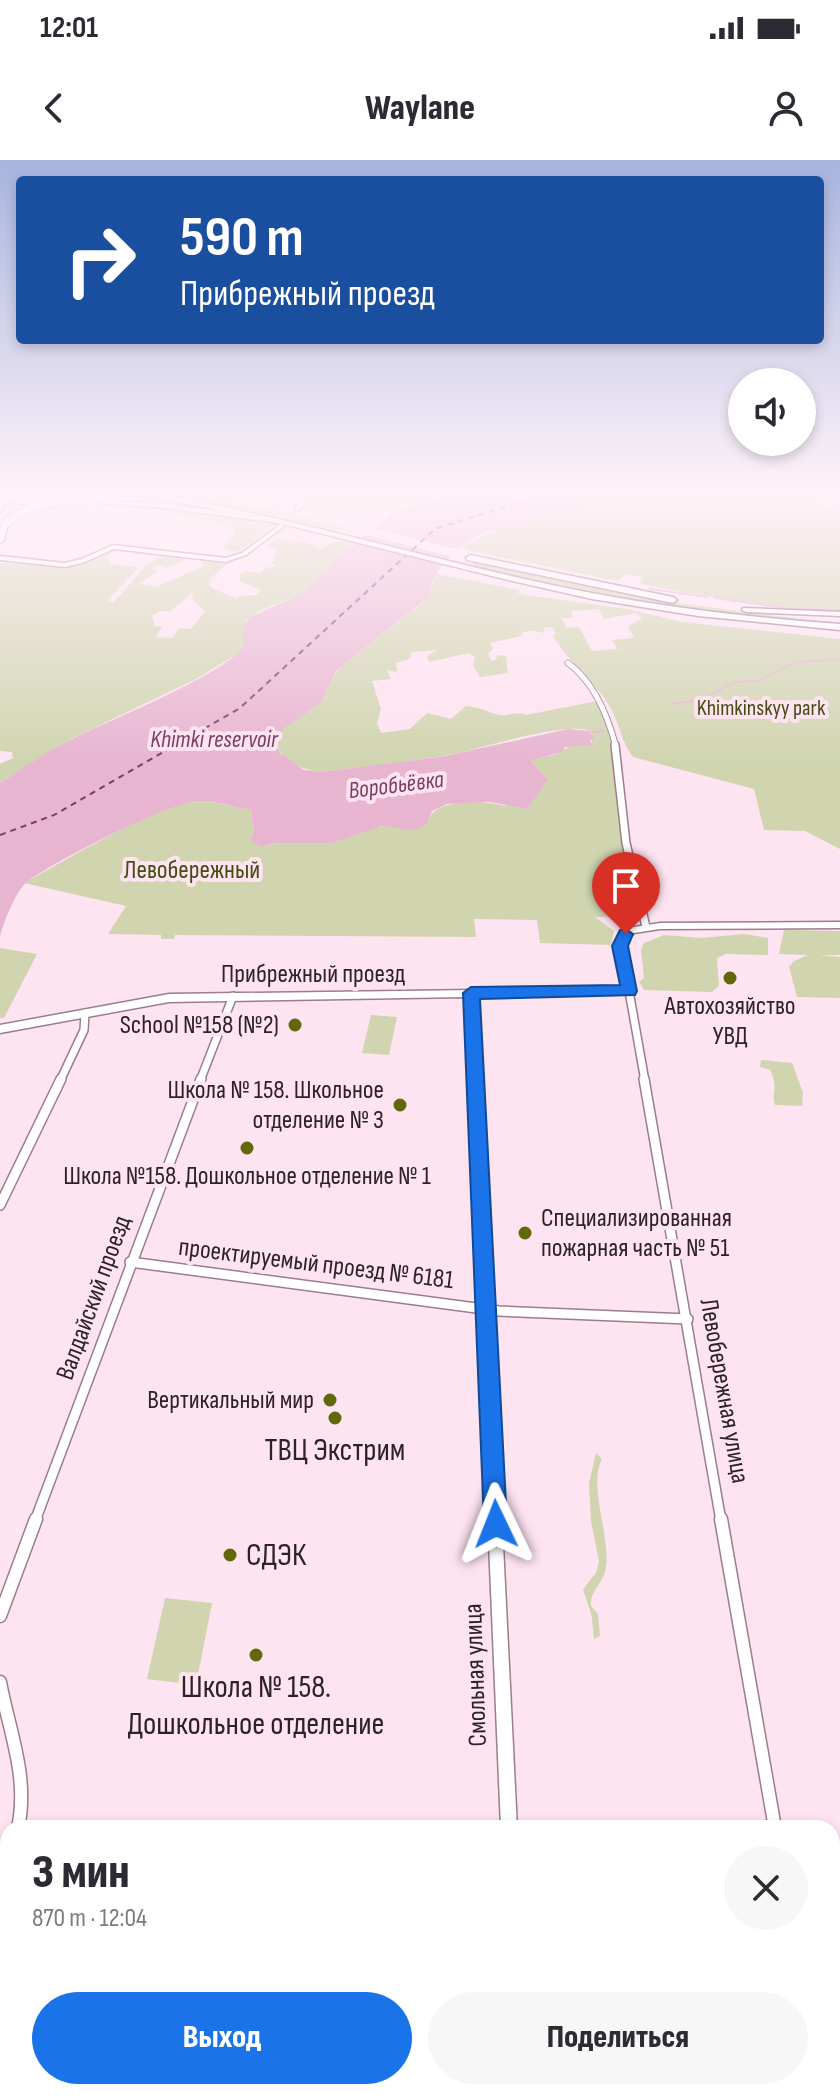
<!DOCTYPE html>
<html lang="ru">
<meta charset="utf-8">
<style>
body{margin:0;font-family:"Sofia Sans Condensed",sans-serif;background:#f7f7f7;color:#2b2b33;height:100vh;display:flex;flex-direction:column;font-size:30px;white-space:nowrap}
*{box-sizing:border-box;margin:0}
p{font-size:26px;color:#7c7c81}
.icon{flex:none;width:44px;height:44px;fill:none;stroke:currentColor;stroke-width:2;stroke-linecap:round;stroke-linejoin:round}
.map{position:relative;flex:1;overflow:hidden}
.panel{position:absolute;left:0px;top:1660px;width:840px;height:280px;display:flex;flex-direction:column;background:#fff;border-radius:24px 24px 0 0;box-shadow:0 4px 12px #0003}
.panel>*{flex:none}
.top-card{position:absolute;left:16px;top:16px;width:808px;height:168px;border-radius:8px;box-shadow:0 4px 12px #0003;background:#1a4fa0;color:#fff;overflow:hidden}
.buttons{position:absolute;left:728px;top:208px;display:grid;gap:16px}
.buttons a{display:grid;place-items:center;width:88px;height:88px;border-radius:50%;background:#fff;box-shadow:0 4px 12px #0003;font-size:40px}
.pin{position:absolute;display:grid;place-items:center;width:68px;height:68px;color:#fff;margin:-82px -34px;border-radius:50% 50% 50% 0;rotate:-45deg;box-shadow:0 0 8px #0007}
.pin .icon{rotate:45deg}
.me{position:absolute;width:88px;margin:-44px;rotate:358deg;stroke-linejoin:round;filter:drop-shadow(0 0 6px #0008)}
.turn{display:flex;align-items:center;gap:28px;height:168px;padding:0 32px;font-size:36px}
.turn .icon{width:104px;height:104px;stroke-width:2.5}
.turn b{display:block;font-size:56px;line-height:68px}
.round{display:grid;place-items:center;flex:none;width:84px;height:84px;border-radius:42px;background:#f7f7f7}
.head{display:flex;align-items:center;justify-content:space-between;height:136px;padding:0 32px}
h1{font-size:48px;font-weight:800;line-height:60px}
.cta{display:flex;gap:16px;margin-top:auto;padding:16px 32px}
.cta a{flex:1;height:92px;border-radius:48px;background:#1a73e8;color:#fff;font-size:32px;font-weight:800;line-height:92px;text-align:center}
.cta a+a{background:#f7f7f7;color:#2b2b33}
.status{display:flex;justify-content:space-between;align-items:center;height:56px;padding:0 40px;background:#fff;direction:ltr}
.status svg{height:22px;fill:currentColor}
header{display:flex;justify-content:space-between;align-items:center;height:104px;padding:0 32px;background:#fff;font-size:36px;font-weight:800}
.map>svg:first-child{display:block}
.green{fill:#d0d5b0;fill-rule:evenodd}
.water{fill:#e7b5d0}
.pier{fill:#fee3f1}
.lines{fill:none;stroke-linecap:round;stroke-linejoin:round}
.stream{stroke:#e7b5d0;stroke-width:2}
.ferry{stroke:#7b3d62;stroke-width:2;stroke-dasharray:6 5;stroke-linecap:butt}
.secondary-tunnel{stroke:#d4bcc9;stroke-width:7;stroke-dasharray:7 4;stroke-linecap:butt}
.street-far3-casing{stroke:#9b7d8d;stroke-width:7}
.street-far2-casing{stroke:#9b7d8d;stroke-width:10}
.street-far1-casing{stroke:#9b7d8d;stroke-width:12}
.street-casing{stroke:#9b7d8d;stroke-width:15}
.secondary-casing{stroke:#9b7d8d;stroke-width:3}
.primary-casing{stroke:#9b7d8d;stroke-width:3}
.highway-casing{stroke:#9b7d8d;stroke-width:3}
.street-far3{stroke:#fff;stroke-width:5}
.street-far2{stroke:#fff;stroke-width:7}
.street-far1{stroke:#fff;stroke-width:9}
.street{stroke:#fff;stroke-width:12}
.secondary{fill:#fff;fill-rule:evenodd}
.primary{fill:#fff;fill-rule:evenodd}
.highway{fill:#fff;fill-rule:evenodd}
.rail-casing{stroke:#6a5a63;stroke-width:4}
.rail{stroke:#fee3f1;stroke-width:2;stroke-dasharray:4;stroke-linecap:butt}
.primary-bridge-casing{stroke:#9b7d8d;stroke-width:10;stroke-linecap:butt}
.highway-bridge-casing{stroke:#9b7d8d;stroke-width:11;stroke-linecap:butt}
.primary-bridge{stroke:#fff;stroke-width:8}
.highway-bridge{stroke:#fff;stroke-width:9}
.route{fill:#1a73e8;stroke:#114b97;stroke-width:2}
.poi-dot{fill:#616809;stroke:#fee3f1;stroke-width:3}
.labels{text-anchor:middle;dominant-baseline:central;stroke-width:8;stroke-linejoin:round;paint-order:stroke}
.far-park-label{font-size:22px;fill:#474c13;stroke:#fee3f1}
.far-water-label{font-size:24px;font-style:italic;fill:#7b3d62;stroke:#fee3f1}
.park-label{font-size:26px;fill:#474c13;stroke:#fee3f1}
.street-label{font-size:26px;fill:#2e2229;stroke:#fee3f1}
.poi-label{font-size:26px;fill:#2e2229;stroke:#fee3f1;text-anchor:end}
.near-poi-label{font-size:32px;fill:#2e2229;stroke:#fee3f1}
</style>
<div class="status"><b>12:01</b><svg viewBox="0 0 49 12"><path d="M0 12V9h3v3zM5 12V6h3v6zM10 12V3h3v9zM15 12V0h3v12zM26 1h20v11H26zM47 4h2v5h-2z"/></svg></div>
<header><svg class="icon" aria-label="back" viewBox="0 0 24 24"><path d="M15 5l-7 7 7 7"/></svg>Waylane<svg class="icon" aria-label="person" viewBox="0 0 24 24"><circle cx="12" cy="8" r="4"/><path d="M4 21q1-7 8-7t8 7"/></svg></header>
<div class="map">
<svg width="840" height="1940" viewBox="0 0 840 1940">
<rect width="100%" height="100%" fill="#fee3f1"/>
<g class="green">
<path d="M152,332C214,332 280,352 341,367L336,371L246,349Z"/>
<polygon points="315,332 455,332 376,354 308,345"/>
<path d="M612,332H799L840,352V449C773,449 705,436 640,424L643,417L624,414L619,420L608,419L461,389C502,358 565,360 612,332Z"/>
<polygon points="180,349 276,364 238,392 223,388 236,370 220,363 173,356"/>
<path d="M275,379L305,382L321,389C330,382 344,380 355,382L301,434L257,452L245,461L243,487L237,494L196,519L71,579L0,623V604L13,598L12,592L0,591V403L68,407L88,403L116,390L104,398L109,399V404L139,407L108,440L113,443L148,404L161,396L187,399L166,408L158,405L152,408L158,411L139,424L156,427L204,406L202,401L227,404L210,419L209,426L236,439L240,436L256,435L262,430L240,422L239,415L246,411L260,413L266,408L277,406L272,403L277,390L267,386ZM192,433L193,440L205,451L191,469L179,468L173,478L156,477L162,467L154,466L152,456L160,451H171Z"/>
<path d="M475,402L645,439L840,464C715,456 593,435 471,405Z"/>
<path d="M437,414L520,430L518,433L525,435L627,449L683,462L840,479V689L805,671L764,670L754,629L633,597C622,583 620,566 612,551C597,521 569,503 553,476L556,474L552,467L544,468V473L531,470L522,473L521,476L490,483L493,489L488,493L491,501L496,500L497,495L506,496L508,513L480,517L473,505L475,497L469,493L429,502L427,496L438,490L412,492L409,499L396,503L397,512L387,510L391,519L372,521L381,549L377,563L381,573L410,569L427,553L451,559L466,546C480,547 488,552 499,555C509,557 516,550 526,555L597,541L614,578L623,682L639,756L595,757L614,771L611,785L540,783L537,760L474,759L476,777L175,775L174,779H161V775L108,774L126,746L24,723C64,702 156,644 197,641C216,640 233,648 251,650L254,672L250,681L265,686L275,683H333L373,668L429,659C436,638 487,641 505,646L529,601L557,594L571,585L592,584V572C568,559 478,590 448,595C404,602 363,607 322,612C300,611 260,592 286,566C295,557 309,553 318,545C329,533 329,518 341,507L426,440ZM599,449L604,459L636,453L642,459L628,466L634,478L612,480L617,489L592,491L579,467L566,468L562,458H573L571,451Z"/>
<polygon points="784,770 840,771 840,795 819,795 840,797 840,838 797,837 789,807 794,801 808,795 779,794"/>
<polygon points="744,774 768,778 768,795 726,794 717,798 719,826 712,832 644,830 639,822 644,818 641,790 644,783 664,775 701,778"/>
<polygon points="0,788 37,794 4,858 0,858"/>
<polygon points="371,855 397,857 389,895 362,893"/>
<path d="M761,900L792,903L803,933L802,946L775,945C771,934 779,928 770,910L760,907Z"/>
<path d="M596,1293L602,1299C588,1325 610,1375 606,1406C605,1423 590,1429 591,1446L598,1454L600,1476L594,1479L592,1457L583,1429L596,1413L599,1401L591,1361L589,1323Z"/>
<polygon points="165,1438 212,1443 196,1525 147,1519"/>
</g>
<path class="water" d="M458,332H612C581,350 542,359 508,369C499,371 492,369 484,373C460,384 430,410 430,436L336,511L321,543L283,569L277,585L280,593L304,610L322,612L445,596L568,569L590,571L594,578L590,581L593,585L565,587L562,592L530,601L548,620L527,649L491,642L447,644L432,651L427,663L415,670L381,666L333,683H275L261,687L250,681L254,672L251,650C233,648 217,640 198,641C169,642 51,703 27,722C16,730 4,762 0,776V623C24,608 49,590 74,578C110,560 223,515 243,487V466L250,457L301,434L343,393L394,352Z"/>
<polygon class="pier" points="368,367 464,391 456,398 360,373"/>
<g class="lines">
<g class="stream">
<polyline points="650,429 708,437"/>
<polyline points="715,438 786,448 840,450"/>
<polyline points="672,544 702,540 734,522 758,521 796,502 840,500"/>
<polyline points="592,572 603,571"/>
</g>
<polyline class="ferry" points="0,675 54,655 240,548 435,369 552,332"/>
<polyline class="secondary-tunnel" points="281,366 298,349"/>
<g class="street-far3-casing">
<g id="street-far3">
<polyline points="254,332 305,341"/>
<path d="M568,503C594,522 608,556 616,587"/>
</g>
</g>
<g class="street-far2-casing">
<g id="street-far2">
<polyline points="615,585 626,683 646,767"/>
<polyline points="629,831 645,921"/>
<polyline points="60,921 84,870 85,853"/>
<polyline points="200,921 233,836"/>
</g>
</g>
<g class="street-far1-casing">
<g id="street-far1">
<polyline points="644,919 721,1361"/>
<polyline points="0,1045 61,919"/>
<polyline points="130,1102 499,1151 688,1159"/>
<polyline points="35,1361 201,919"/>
</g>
</g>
<g class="street-casing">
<g id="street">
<polyline points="721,1359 775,1668"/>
<polyline points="0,1456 36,1359"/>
<path d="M0,1522C9,1571 29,1617 18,1668"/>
<polyline points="0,1724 8,1699"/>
<polyline points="0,1800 8,1805"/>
<polyline points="820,1932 822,1940"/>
</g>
</g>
<g class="secondary-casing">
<g id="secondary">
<polygon points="310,332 316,332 300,350 296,350 296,348"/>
<polygon points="281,364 284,366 283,367 246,395 226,402 114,389 85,402 65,407 0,400 0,396 65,403 81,399 113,385 226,398 242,393"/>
<polygon points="840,762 840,768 660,769 634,773 625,783 634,831 633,834 476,837 517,1668 501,1668 466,837 169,842 0,873 0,865 169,834 623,828 615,782 628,768 660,763"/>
<polygon points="511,1932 529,1932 530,1940 512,1940"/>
</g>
</g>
<g class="primary-casing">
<g id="primary">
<polygon points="3,332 9,332 3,350 0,352 0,340"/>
<polygon points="117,332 141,332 159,335 156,337 120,334"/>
<polygon points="95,340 166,344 261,357 264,359 261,361 166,348 97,343 94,341"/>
<polygon points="5,362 8,364 4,381 0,383 0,369 3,363"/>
<polygon points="743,448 840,452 840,456 746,452 742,450"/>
</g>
</g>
<g class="highway-casing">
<g id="highway">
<path d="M4,332H12L17,338C39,342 43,331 58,332C45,345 29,346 11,342Z"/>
<path d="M132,332H148C286,356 420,397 557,426C650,446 745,457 840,464V470L698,456L592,439L504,419L295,367Z"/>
<polygon points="203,332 214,332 230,338 226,340"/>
<polygon points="94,335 144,337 148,339 144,341 97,339 94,339"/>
<polygon points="470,395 673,437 677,440 673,443 467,400 466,398"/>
</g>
</g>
<use href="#street-far3" class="street-far3"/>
<use href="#street-far2" class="street-far2"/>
<use href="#street-far1" class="street-far1"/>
<use href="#street" class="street"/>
<use href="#secondary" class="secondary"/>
<use href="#primary" class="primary"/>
<use href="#highway" class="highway"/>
<g class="rail-casing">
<polyline id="rail" points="833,332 840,337"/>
</g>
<use href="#rail" class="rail"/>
<g class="primary-bridge-casing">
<path id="primary-bridge" d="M5,364C29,343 57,340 88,341"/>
</g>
<g class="highway-bridge-casing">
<polyline id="highway-bridge" points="0,334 97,337"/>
</g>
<use href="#primary-bridge" class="primary-bridge"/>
<use href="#highway-bridge" class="highway-bridge"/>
</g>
<linearGradient id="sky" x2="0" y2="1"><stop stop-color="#a7b4de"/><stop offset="0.55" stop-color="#fff2f9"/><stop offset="1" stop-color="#fff2f9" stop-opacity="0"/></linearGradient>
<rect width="840" height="603" fill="url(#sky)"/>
<polygon class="route" points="626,769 633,774 628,786 637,831 635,835 480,839 507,1364 504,1372 496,1376 488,1372 484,1364 463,833 471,827 620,825 612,786 620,770"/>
<g class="poi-dot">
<circle cx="730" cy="818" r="8"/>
<circle cx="295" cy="865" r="8"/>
<circle cx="400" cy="945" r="8"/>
<circle cx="247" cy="988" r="8"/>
<circle cx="525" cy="1073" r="8"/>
<circle cx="330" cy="1240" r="8"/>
<circle cx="335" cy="1258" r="8"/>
<circle cx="230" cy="1395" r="8"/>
<circle cx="256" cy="1495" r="8"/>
</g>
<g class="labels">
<g class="far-park-label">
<text x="761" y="548">Khimkinskyy park</text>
</g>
<g class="far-water-label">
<text x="214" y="579">Khimki reservoir</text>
<text transform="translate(396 625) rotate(-7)">Воробьёвка</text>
</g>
<g class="park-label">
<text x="192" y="710">Левобережный</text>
</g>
<g class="street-label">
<text x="313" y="814">Прибрежный проезд</text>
<text transform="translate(316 1104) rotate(7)">проектируемый проезд № 6181</text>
<text transform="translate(94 1138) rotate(-70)">Валдайский проезд</text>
<text transform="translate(724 1231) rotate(80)">Левобережная улица</text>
<text transform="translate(476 1515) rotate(-92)">Смольная улица</text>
</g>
<g class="poi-label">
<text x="730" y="846" text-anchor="middle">Автохозяйство<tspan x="730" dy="30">УВД</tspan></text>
<text x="279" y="865">School №158 (№2)</text>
<text x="384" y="930">Школа № 158. Школьное<tspan x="384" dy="30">отделение № 3</tspan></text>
<text x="247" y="1016" text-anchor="middle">Школа №158. Дошкольное отделение № 1</text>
<text x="541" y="1058" text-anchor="start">Cпециализированная<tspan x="541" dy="30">пожарная часть № 51</tspan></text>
<text x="314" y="1240">Вертикальный мир</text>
</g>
<g class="near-poi-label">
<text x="335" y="1290">ТВЦ Экстрим</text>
<text x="246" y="1395" text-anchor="start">СДЭК</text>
<text x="256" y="1527">Школа № 158.<tspan x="256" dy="37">Дошкольное отделение</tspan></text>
</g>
</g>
</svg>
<div class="buttons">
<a><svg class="icon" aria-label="sound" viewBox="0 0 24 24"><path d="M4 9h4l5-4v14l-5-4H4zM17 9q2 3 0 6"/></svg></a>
</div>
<div class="pin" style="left:626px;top:774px;background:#d93025"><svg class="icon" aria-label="arrive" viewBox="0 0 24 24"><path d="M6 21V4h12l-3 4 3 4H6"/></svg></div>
<svg class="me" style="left:496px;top:1364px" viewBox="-20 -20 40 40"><path d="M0-17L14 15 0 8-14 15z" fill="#1a73e8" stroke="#fff" stroke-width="4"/></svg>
<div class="top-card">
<div class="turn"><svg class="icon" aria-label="right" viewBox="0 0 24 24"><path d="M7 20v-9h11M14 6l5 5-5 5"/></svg><div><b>590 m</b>Прибрежный проезд</div></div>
</div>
<section class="panel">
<div class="head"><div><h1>3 мин</h1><p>870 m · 12:04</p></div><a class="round"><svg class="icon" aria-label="close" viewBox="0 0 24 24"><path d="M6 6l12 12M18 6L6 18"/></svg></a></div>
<div class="cta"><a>Выход</a><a>Поделиться</a></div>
</section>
</div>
